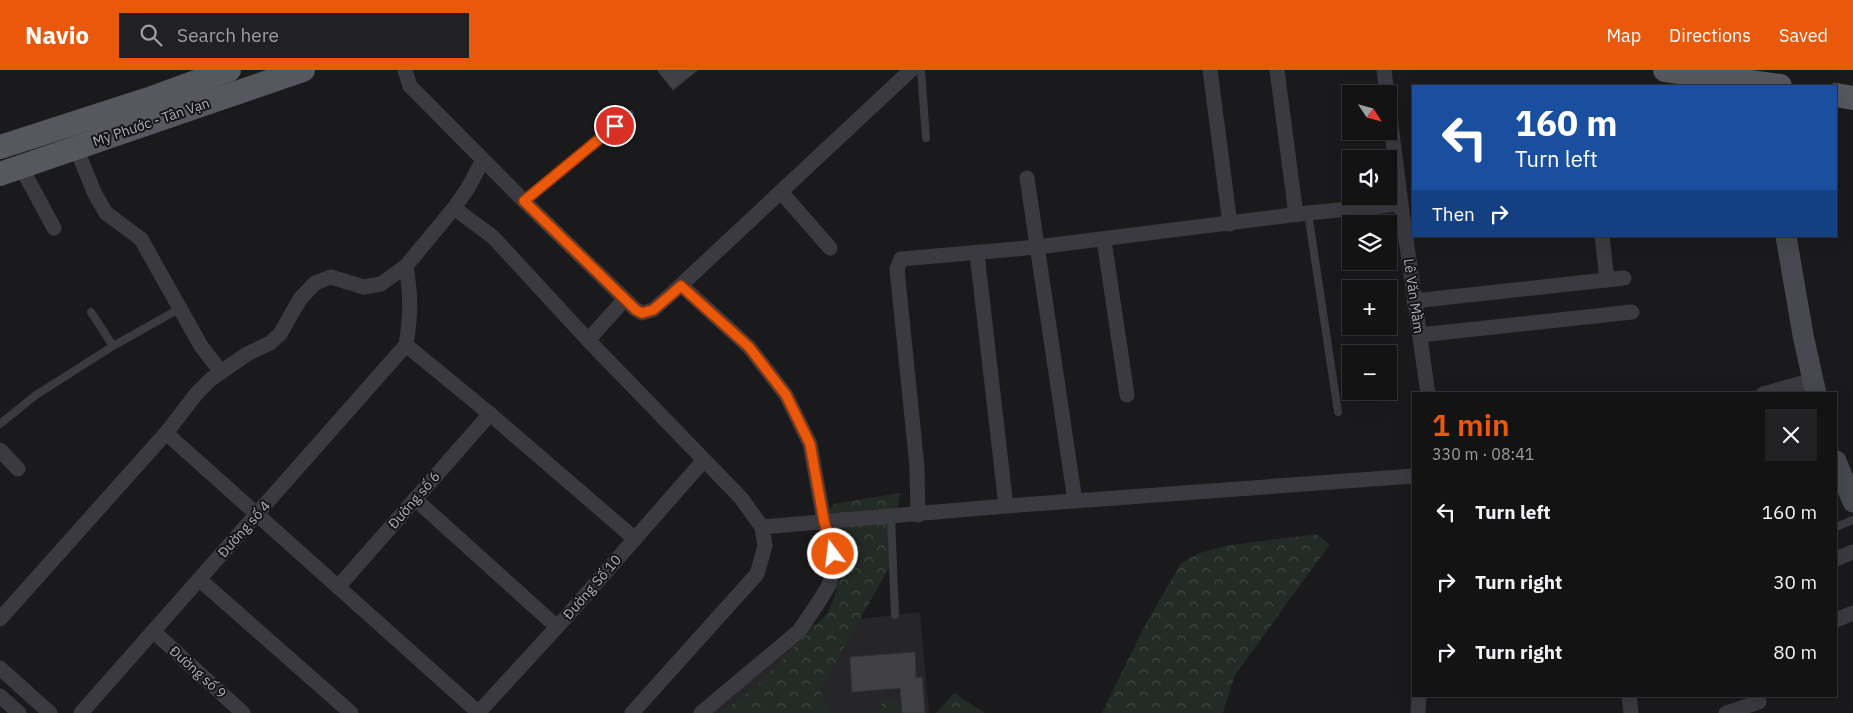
<!DOCTYPE html>
<meta charset="utf-8">
<style>
body{margin:0;font-family:"IBM Plex Sans",sans-serif;background:#212022;color:#f1f3f6;height:100vh;display:flex;flex-direction:column;font-size:19px;white-space:nowrap}
*{box-sizing:border-box;margin:0}
p{font-size:16px;color:#9d9ea0}
.icon{flex:none;width:28px;height:28px;fill:none;stroke:currentColor;stroke-width:2;stroke-linecap:round;stroke-linejoin:round}
.map{position:relative;flex:1;overflow:hidden}
.drawer{position:absolute;left:1412px;top:322px;width:425px;height:305px;display:flex;flex-direction:column;background:#141314;border-radius:0px;box-shadow:0 5px 20px #0002,0 0 0 1px #333234}
.drawer>*{flex:none}
.hud{position:absolute;left:1412px;top:15px;width:425px;height:152px;border-radius:0px;box-shadow:0 5px 20px #0002,0 0 0 1px #333234;background:#1a4fa0;color:#fff;overflow:hidden}
.needle{width:32px;rotate:126deg}
.fabs{position:absolute;left:1342px;top:15px;display:grid;gap:10px}
.fabs a{display:grid;place-items:center;width:55px;height:55px;border-radius:0px;background:#141314;box-shadow:0 5px 20px #0002,0 0 0 1px #333234;font-size:25px}
.pin{position:absolute;display:grid;place-items:center;width:42px;height:42px;color:#fff;margin:-21px;border:2px solid #fff;border-radius:50%;box-shadow:0 1px 5px #0007}
.me{position:absolute;width:55px;margin:-28px;rotate:345deg;stroke-linejoin:round;filter:drop-shadow(0 0 4px #0008)}
.turn{display:flex;align-items:center;gap:18px;height:105px;padding:0 20px;font-size:22px}
.turn .icon{width:65px;height:65px;stroke-width:2.5}
.turn b{display:block;font-size:35px;line-height:42px}
.then{display:flex;align-items:center;height:48px;padding:0 20px;background:#0003;gap:10px;font-size:19px}
.round{display:grid;place-items:center;flex:none;width:52px;height:52px;border-radius:0px;background:#212022}
.head{display:flex;align-items:center;justify-content:space-between;height:85px;padding:0 20px}
h1{font-size:30px;font-weight:600;line-height:38px;color:#ea580c}
ul{padding:0;list-style:none}
li{display:flex;align-items:center;gap:15px;height:70px;padding:0 20px}
li div{flex:1}
li b{display:block;font-size:19px}
li em{font-style:normal}
header{display:flex;align-items:center;gap:30px;box-sizing:border-box;height:70px;padding:0 25px;background:#ea580c;color:#fff}
header strong{font-size:24px}
nav{display:flex;gap:28px;margin-inline-start:auto;font-size:18px}
.search{width:350px;height:45px;background:#212022;display:flex;align-items:center;gap:12px;box-sizing:border-box;padding:0 18px;border-radius:0px;color:#9d9ea0;font-size:19px}
.map>svg:first-child{display:block}
.built{fill:#262528}
.forest{fill:url(#forest-crowns)}
.building{fill:#414145;stroke:#343337}
.lines{fill:none;stroke-linecap:round;stroke-linejoin:round}
.lane{stroke:#3b3a40;stroke-width:8}
.street{stroke:#3b3a40;stroke-width:15}
.secondary{stroke:#484950;stroke-width:21}
.primary{stroke:#57575f;stroke-width:24}
.route-casing{stroke:#983908;stroke-width:12}
.route{stroke:#ea580c;stroke-width:9}
.labels{text-anchor:middle;dominant-baseline:central;stroke-width:4;stroke-linejoin:round;paint-order:stroke}
.street-label{font-size:14px;fill:#acaeba;stroke:#151416}
</style>
<header>
<strong>Navio</strong>
<div class="search"><svg class="icon" aria-label="search" viewBox="0 0 24 24"><circle cx="10" cy="10" r="6"/><path d="M15 15l6 6"/></svg>Search here</div>
<nav><a>Map</a><a>Directions</a><a>Saved</a></nav>
</header>
<div class="map">
<svg width="1853" height="643" viewBox="0 0 1853 643">
<defs>
<pattern id="forest-crowns" width="20" height="18" patternUnits="userSpaceOnUse" patternTransform="scale(1.25)"><rect width="20" height="18" fill="#232b26"/><path d="M2 6a3 3 0 1 1 6 0M12 15a3 3 0 1 1 6 0" fill="none" stroke="#404743"/></pattern>
</defs>
<rect width="100%" height="100%" fill="#1a191b"/>
<polygon class="built" points="920,542 929,643 709,643 810,555"/>
<g class="forest">
<polygon points="900,423 889,498 820,620 830,643 721,643 757,615 828,543 837,520 824,451 833,434"/>
<polygon points="1316,464 1330,474 1235,605 1223,643 1102,643 1143,559 1181,493 1200,483 1225,476"/>
<polygon points="954,623 985,643 936,643"/>
<polygon points="888,626 914,643 875,643"/>
</g>
<g class="building">
<polygon points="657,0 698,0 673,20"/>
<polygon points="915,582 916,608 922,607 925,643 902,643 900,618 852,622 850,587"/>
</g>
<g class="lines">
<g class="lane">
<polyline points="921,0 926,68"/>
<polyline points="524,131 630,44"/>
<polyline points="1308,143 1338,342"/>
<polyline points="91,242 113,276 179,239"/>
<polyline points="0,354 36,325 113,276"/>
<polyline points="891,447 895,545"/>
<polyline points="1836,457 1853,450"/>
</g>
<g class="street">
<polyline points="405,0 410,16 524,131 635,239 642,243 653,240 681,215 911,0"/>
<polyline points="1210,0 1230,154"/>
<polyline points="1277,0 1296,145"/>
<polyline points="1384,0 1387,24"/>
<polyline points="1389,39 1401,134 1428,324"/>
<polyline points="76,78 95,124 106,143 141,169 201,276 221,302"/>
<path d="M483,90L468,118L454,138L406,196C411,226 411,245 406,275L490,344L635,469"/>
<polyline points="21,97 54,158"/>
<polyline points="1027,108 1075,431"/>
<polyline points="781,122 830,178"/>
<polyline points="454,138 493,167 588,270 741,428 762,457 765,476 757,504 632,643"/>
<polyline points="1602,166 1607,210"/>
<polyline points="1104,170 1127,325"/>
<polyline points="977,184 1006,436"/>
<polyline points="681,215 749,277 786,325 810,374 824,451 833,484 832,502 829,515 820,530 799,561 701,643"/>
<polyline points="1414,231 1624,208"/>
<polyline points="1420,265 1632,242"/>
<polyline points="588,270 625,229"/>
<polyline points="1763,324 1813,310"/>
<polyline points="166,363 479,643"/>
<polyline points="0,380 18,399"/>
<polyline points="415,429 557,557"/>
<polyline points="918,445 917,397 897,199 901,189 1037,177 1308,143 1401,134"/>
<polyline points="762,457 1006,436 1414,406"/>
<polyline points="1836,489 1853,482"/>
<polyline points="200,510 351,643"/>
<polyline points="338,517 490,344"/>
<polyline points="0,549 166,363 197,323 211,309 247,284 270,273 280,264 300,229 315,213 331,207 364,217 381,214 406,196"/>
<polyline points="1836,550 1853,543"/>
<polyline points="153,561 243,643"/>
<polyline points="0,598 50,643"/>
<polyline points="0,626 19,643"/>
<polyline points="1629,626 1631,643"/>
<polyline points="81,643 406,275"/>
<polyline points="478,643 568,545 704,390"/>
<polyline points="1418,643 1419,626"/>
<polyline points="1726,643 1759,632"/>
</g>
<g class="secondary">
<polyline points="1786,166 1803,265 1816,324"/>
<polyline points="1836,391 1853,432"/>
</g>
<g class="primary">
<polyline points="1665,0 1780,16"/>
<polyline points="1836,25 1853,28"/>
<polyline points="0,77 146,30 229,0"/>
<polyline points="0,104 303,0"/>
</g>
</g>
<g class="lines">
<g class="route-casing">
<polyline id="route" points="615,56 524,131 636,240 642,243 653,240 681,216 749,277 786,325 810,374 824,451 833,484"/>
</g>
<use href="#route" class="route"/>
</g>
<g class="labels">
<g class="street-label">
<text transform="translate(151 52) rotate(-19)">Mỹ Phước - Tân Vạn</text>
<text transform="translate(1414 226) rotate(82)">Lê Văn Mầm</text>
<text transform="translate(414 430) rotate(-49)">Đường số 6</text>
<text transform="translate(244 459) rotate(-48)">Đường số 4</text>
<text transform="translate(592 517) rotate(-49)">Đường Số 10</text>
<text transform="translate(198 602) rotate(42)">Đường số 9</text>
</g>
</g>
</svg>
<div class="fabs">
<a><svg class="needle" viewBox="-14 -14 28 28"><path d="M0-13l5 13h-10z" fill="#e53935"/><path d="M0 13l5-13h-10z" fill="#9d9ea0"/></svg></a>
<a><svg class="icon" aria-label="sound" viewBox="0 0 24 24"><path d="M4 9h4l5-4v14l-5-4H4zM17 9q2 3 0 6"/></svg></a>
<a><svg class="icon" aria-label="layers" viewBox="0 0 24 24"><path d="M12 4l9 5-9 5-9-5zM3 14l9 5 9-5"/></svg></a>
<a>+</a>
<a>−</a>
</div>
<div class="pin" style="left:615px;top:56px;background:#d93025"><svg class="icon" aria-label="arrive" viewBox="0 0 24 24"><path d="M6 21V4h12l-3 4 3 4H6"/></svg></div>
<svg class="me" style="left:833px;top:484px" viewBox="-20 -20 40 40"><circle r="17" fill="#ea580c" stroke="#fff" stroke-width="3"/><path d="M0-11L8 9 0 5-8 9z" fill="#fff"/></svg>
<div class="hud">
<div class="turn"><svg class="icon" aria-label="left" viewBox="0 0 24 24"><path d="M17 20v-9H6M10 6l-5 5 5 5"/></svg><div><b>160 m</b>Turn left</div></div>
<div class="then">Then<svg class="icon" aria-label="right" viewBox="0 0 24 24"><path d="M7 20v-9h11M14 6l5 5-5 5"/></svg></div>
</div>
<section class="drawer">
<div class="head"><div><h1>1 min</h1><p>330 m · 08:41</p></div><a class="round"><svg class="icon" aria-label="close" viewBox="0 0 24 24"><path d="M6 6l12 12M18 6L6 18"/></svg></a></div>
<ul>
<li><svg class="icon" aria-label="left" viewBox="0 0 24 24"><path d="M17 20v-9H6M10 6l-5 5 5 5"/></svg><div><b>Turn left</b></div><em>160 m</em></li>
<li><svg class="icon" aria-label="right" viewBox="0 0 24 24"><path d="M7 20v-9h11M14 6l5 5-5 5"/></svg><div><b>Turn right</b></div><em>30 m</em></li>
<li><svg class="icon" aria-label="right" viewBox="0 0 24 24"><path d="M7 20v-9h11M14 6l5 5-5 5"/></svg><div><b>Turn right</b></div><em>80 m</em></li>
</ul>
</section>
</div>
